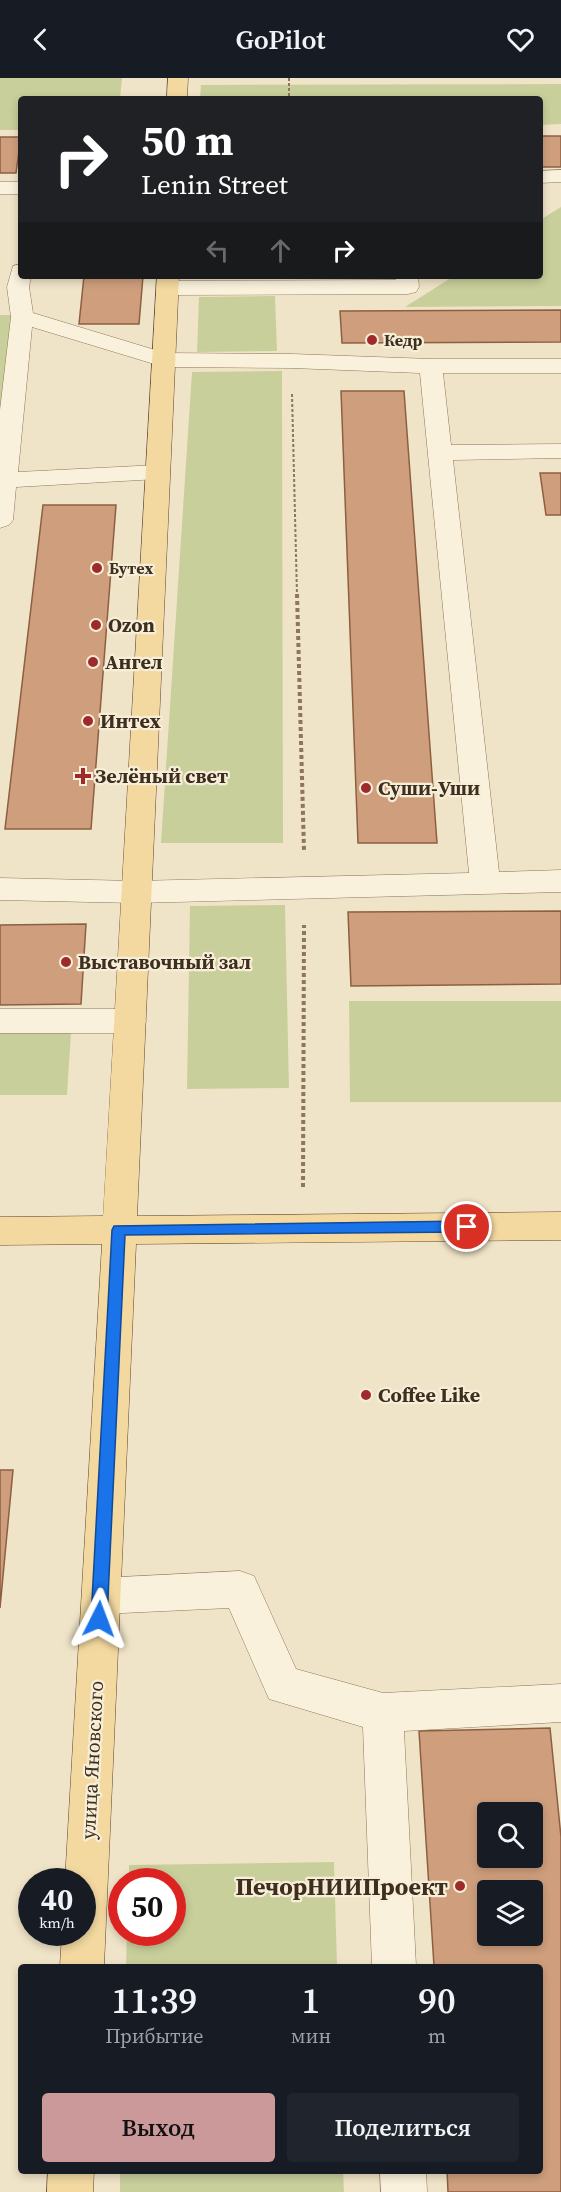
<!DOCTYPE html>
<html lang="ru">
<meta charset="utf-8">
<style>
body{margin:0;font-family:"Source Serif 4",serif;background:#20242c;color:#f1f3f6;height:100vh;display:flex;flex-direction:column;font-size:22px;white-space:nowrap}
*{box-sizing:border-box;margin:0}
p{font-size:20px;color:#9ea1a6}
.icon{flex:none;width:33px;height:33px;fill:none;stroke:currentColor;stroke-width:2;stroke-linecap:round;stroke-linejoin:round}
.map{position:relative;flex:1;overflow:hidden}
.drawer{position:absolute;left:18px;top:1886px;width:525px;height:210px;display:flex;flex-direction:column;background:#171b24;border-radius:6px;box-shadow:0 3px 9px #0003}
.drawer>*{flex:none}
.guide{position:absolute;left:18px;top:18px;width:525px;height:183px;border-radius:6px;box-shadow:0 3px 9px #0003;background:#202124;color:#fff;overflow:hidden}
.tools{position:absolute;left:477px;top:1724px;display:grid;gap:12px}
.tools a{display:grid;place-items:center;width:66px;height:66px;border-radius:6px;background:#171b24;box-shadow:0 3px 9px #0003;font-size:30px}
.speed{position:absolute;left:18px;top:1790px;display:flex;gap:12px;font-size:30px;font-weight:700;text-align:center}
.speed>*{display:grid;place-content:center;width:78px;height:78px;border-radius:50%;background:#171b24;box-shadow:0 3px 9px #0003;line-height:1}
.speed small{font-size:15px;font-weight:400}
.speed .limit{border:9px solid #d22;background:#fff;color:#111}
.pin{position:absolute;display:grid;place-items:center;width:51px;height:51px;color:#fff;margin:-26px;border:3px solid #fff;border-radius:50%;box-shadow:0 2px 6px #0007}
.me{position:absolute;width:66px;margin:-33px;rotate:3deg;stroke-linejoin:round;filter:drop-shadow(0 0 4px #0008)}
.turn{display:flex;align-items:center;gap:21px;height:126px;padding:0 24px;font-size:27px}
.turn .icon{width:78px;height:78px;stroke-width:2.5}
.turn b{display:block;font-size:42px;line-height:51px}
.lanes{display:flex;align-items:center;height:57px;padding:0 24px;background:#0003;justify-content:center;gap:30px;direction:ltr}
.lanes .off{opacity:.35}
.eta{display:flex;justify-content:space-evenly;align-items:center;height:102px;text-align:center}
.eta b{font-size:36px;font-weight:600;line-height:42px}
.primary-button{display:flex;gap:12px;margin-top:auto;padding:12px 24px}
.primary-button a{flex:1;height:69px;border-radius:6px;background:#cc999b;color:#111;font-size:24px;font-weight:600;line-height:69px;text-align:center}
.primary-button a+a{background:#20242c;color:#f1f3f6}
header{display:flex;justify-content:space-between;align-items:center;height:78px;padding:0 24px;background:#171b24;font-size:27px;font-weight:600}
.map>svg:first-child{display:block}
.green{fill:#c9cf9b}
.building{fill:#cf9f7d;stroke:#8d5f41;stroke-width:1.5;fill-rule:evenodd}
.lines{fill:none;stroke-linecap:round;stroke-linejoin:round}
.minor-casing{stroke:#8d765c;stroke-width:1}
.major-casing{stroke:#5b4430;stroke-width:1}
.path-far1{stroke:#8d765c;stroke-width:2;stroke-dasharray:3 2;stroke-linecap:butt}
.path{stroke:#8d765c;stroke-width:4;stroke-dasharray:4 3;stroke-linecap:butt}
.minor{fill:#faf1dc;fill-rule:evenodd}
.major{fill:#f3d9a0;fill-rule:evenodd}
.route{fill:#1a73e8;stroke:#114b97;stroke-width:1.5}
.poi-dot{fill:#9e2a2b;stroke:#f7eed8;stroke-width:2}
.labels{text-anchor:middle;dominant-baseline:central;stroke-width:4.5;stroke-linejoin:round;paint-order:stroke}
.far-poi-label{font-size:16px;font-weight:bold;fill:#3d2e20;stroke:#f7eed8;text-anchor:start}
.poi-label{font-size:20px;font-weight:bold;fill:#3d2e20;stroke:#f7eed8;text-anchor:start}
.street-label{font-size:20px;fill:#3d2e20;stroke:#f7eed8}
.near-poi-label{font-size:24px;font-weight:bold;fill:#3d2e20;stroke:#f7eed8;text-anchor:end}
</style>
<header><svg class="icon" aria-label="back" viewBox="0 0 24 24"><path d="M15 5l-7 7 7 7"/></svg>GoPilot<svg class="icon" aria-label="heart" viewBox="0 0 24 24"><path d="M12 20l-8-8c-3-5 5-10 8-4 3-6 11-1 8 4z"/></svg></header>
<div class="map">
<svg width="561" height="2114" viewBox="0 0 561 2114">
<rect width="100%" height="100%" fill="#f0e4c8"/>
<g class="green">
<polygon points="0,0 122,0 120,21 21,21 21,52 0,52"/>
<polygon points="561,6 561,46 540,47 540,21 200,21 201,7"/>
<polygon points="561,129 561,228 405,229 454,198 540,198 540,142"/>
<polygon points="275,218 277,273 197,274 199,219"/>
<polygon points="0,237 14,237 0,359"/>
<polygon points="282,293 283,765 161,765 192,294"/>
<polygon points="285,827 289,1010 187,1011 190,828"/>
<polygon points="349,923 561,923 561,1024 350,1024"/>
<polygon points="0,954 71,954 67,1017 0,1017"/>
<polygon points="334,1784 337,1888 126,1888 127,1854 172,1854 172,1803 129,1803 129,1787"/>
<polygon points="120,2093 343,2093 344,2114 120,2114"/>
</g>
<g class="building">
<rect x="540" y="58" width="21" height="31"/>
<polygon points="0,59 21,59 16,95 0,95"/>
<polygon points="84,198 143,198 139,246 79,246"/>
<polygon points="561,232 561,264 342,265 340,233"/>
<polygon points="341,313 404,313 437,765 358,765"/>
<polygon points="540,395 561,395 561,437 546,437"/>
<polygon points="43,427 116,427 91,751 5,751"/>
<polygon points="561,833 561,906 351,908 348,834"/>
<polygon points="86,846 81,926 0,927 0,847"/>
<polygon points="0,1392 13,1392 0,1530"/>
<path d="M550,1650L561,1759V2114H448L447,2092H540V1888H434L419,1653ZM488,1734H532V1779H488ZM488,1812H532V1857H488Z"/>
</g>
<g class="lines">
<g class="minor-casing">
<g id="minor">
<polygon points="561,92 561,104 540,105 540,93"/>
<rect x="0" y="104" width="21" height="12"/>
<polygon points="21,186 21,198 31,198 29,209 33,235 165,275 292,276 431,281 561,281 561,295 443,295 451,367 561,366 561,380 453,382 499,794 561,792 561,814 136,825 0,822 0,800 136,803 469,795 420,295 292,290 164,289 32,249 18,394 158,387 167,389 170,394 167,399 158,401 16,409 13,442 9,447 0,450 0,332 11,239 7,209 13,188"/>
<polygon points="396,198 418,198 419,209 416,214 408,216 167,217 159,215 156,210 159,205 167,203 396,202"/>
<polygon points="0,931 130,931 141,934 146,943 141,952 130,955 0,955"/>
<polygon points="240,1493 254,1498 296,1591 383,1615 561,1606 561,1644 404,1653 416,1888 372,1888 363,1649 269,1621 229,1530 101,1536 87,1531 82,1518 87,1505 101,1500"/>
<polygon points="380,2092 426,2092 427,2114 381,2114"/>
</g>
</g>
<g class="major-casing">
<g id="major">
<polygon points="168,0 188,0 187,21 167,21"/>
<polygon points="157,198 179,198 137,1138 561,1134 561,1162 136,1166 104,1888 60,1888 62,1854 82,1854 82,1803 65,1803 102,1166 0,1167 0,1139 103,1138"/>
<polygon points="48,2092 94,2092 93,2114 47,2114"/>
</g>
</g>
<g class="path-far1">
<polyline points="289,0 289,21"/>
<polyline points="292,316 297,517"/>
</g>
<g class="path">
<polyline points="297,516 304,773"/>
<polyline points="303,1109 304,847"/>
</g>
<use href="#minor" class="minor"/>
<use href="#major" class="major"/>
</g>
<polygon class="route" points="467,1143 472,1144 474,1149 472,1153 467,1154 125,1157 107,1541 105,1547 99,1549 94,1547 91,1541 112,1152 114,1148"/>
<g class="poi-dot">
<circle cx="372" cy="262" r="6"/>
<circle cx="97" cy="490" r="6"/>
<circle cx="96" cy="547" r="6"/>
<circle cx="93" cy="584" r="6"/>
<circle cx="88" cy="643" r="6"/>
<path d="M80 689h6v6h6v6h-6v6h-6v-6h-6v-6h6z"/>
<circle cx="366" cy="710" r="6"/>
<circle cx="66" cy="884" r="6"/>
<circle cx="366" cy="1317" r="6"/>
<circle cx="460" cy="1808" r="6"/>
</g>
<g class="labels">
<g class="far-poi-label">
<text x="384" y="262">Кедр</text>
<text x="109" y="490">Бутех</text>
</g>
<g class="poi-label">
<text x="108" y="547">Ozon</text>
<text x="105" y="584">Ангел</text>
<text x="100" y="643">Интех</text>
<text x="95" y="698">Зелёный свет</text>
<text x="378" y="710">Суши-Уши</text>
<text x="78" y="884">Выставочный зал</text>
<text x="378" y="1317">Coffee Like</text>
</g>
<g class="street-label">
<text transform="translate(92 1682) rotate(-87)">улица Яновского</text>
</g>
<g class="near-poi-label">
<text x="448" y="1808">ПечорНИИПроект</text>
</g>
</g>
</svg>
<div class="tools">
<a><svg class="icon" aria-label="search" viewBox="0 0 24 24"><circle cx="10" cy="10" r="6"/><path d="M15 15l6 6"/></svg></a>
<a><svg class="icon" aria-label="layers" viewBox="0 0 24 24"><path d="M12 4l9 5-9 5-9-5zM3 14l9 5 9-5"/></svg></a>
</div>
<div class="speed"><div>40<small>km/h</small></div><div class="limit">50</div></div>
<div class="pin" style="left:467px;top:1149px;background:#d93025"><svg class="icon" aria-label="arrive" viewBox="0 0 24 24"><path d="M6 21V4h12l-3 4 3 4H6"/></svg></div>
<svg class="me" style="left:99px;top:1541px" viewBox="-20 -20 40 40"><path d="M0-17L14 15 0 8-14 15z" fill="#1a73e8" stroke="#fff" stroke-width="4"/></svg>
<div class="guide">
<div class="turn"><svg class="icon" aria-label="right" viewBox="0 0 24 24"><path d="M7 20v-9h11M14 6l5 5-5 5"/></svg><div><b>50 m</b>Lenin Street</div></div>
<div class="lanes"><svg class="icon off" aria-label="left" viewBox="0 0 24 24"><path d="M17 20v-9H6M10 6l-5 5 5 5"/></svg><svg class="icon off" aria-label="ahead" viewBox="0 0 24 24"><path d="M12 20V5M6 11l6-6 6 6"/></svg><svg class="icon" aria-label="right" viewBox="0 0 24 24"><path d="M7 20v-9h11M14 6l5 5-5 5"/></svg></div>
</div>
<section class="drawer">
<div class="eta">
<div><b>11:39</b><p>Прибытие</p></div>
<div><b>1</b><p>мин</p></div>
<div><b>90</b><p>m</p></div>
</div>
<div class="primary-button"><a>Выход</a><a>Поделиться</a></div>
</section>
</div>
